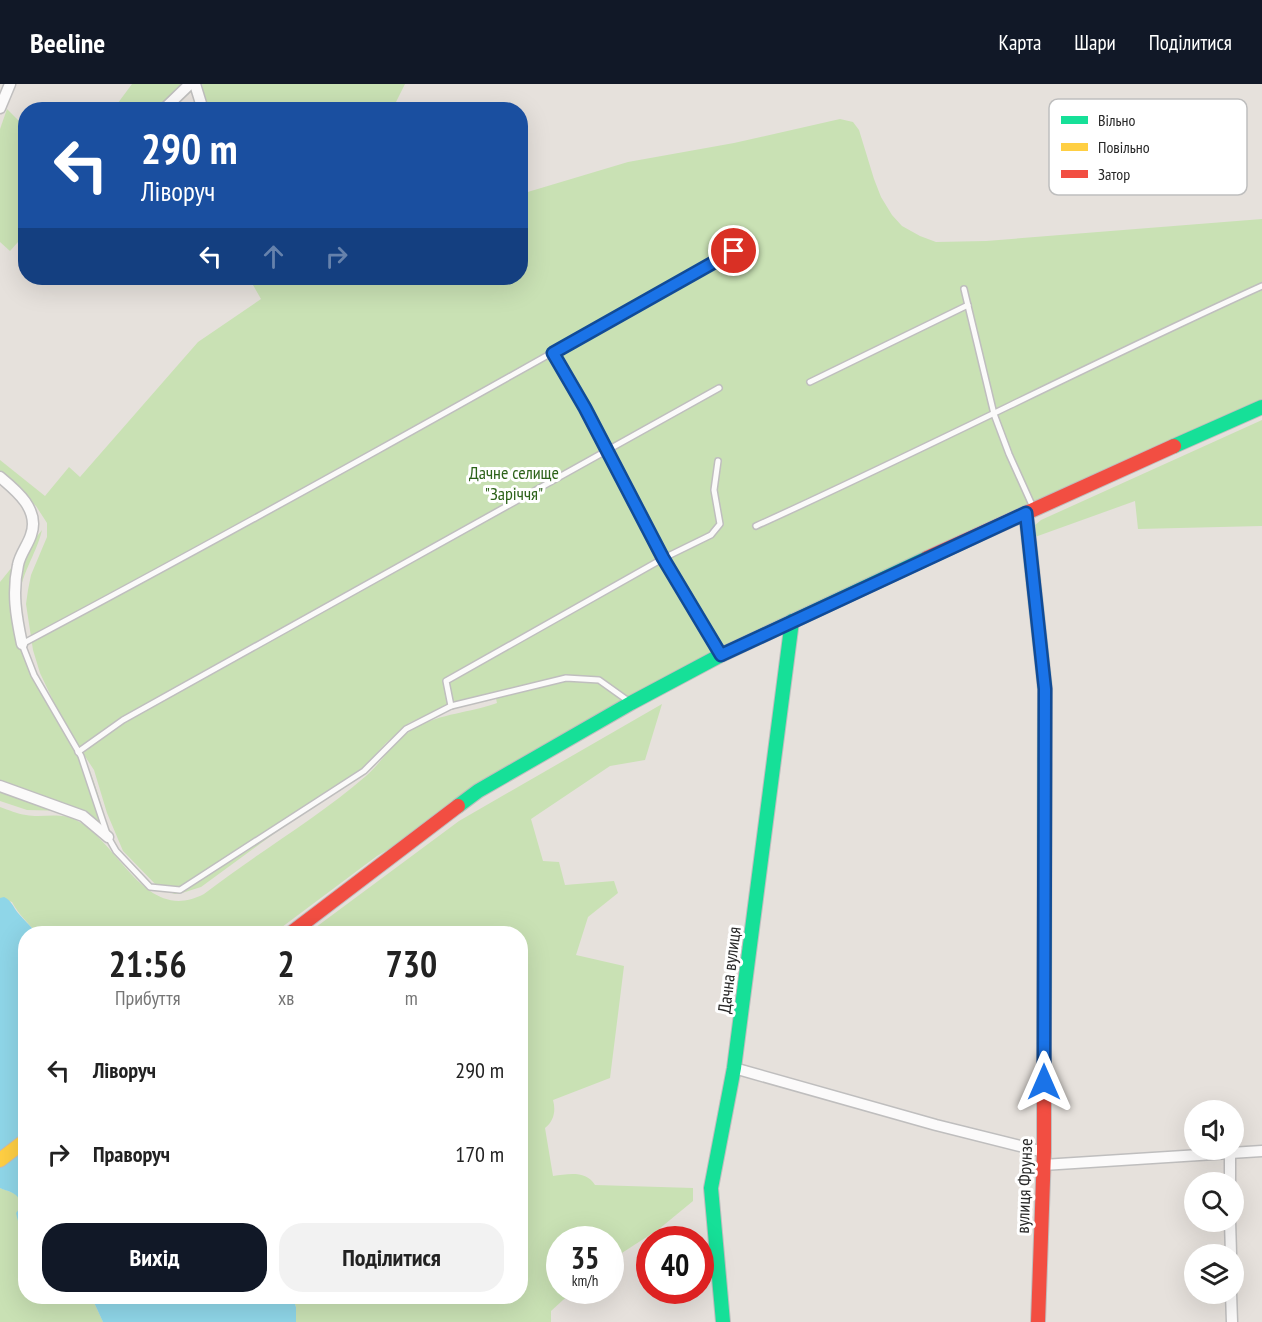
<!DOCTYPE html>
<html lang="uk">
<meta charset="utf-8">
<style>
body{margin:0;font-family:"PT Sans Narrow",sans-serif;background:#f2f2f2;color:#222;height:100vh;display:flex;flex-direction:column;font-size:22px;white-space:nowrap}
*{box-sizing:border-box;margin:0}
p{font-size:20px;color:#767676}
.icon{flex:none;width:33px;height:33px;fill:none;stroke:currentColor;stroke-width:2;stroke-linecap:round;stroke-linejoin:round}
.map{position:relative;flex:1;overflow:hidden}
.side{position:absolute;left:18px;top:842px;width:510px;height:378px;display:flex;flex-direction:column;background:#fff;border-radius:24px;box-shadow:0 6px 24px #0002}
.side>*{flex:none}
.banner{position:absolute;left:18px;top:18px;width:510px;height:183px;border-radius:24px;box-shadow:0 6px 24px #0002;background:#1a4fa0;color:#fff;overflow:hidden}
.tools{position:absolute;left:1184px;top:1016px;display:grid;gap:12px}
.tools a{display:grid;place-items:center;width:60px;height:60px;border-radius:50%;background:#fff;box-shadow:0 6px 24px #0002;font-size:30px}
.speed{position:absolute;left:546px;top:1142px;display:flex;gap:12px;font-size:30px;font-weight:700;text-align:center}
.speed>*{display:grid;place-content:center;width:78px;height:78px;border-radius:50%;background:#fff;box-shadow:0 6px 24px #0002;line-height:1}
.speed small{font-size:15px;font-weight:400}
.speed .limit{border:9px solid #d22;background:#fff;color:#111}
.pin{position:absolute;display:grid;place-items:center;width:51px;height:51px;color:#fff;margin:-26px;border:3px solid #fff;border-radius:50%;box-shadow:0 2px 6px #0007}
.me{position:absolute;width:66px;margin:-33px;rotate:0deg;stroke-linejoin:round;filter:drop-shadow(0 0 4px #0008)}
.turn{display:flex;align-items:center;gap:21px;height:126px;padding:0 24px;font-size:27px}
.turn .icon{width:78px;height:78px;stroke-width:2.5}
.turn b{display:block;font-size:42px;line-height:51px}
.lanes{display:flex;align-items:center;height:57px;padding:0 24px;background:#0003;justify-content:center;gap:30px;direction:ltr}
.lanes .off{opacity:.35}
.eta{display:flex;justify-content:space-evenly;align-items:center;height:102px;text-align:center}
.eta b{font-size:36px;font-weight:700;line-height:42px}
.cta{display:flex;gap:12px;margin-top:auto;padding:12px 24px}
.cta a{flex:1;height:69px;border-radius:24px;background:#111827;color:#fff;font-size:24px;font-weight:700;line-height:69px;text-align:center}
.cta a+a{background:#f2f2f2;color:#222}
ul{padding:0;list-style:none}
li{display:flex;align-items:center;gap:18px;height:84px;padding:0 24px}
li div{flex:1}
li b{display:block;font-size:22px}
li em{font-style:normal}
header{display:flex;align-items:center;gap:36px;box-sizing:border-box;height:84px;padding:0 30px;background:#111827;color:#fff}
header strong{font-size:28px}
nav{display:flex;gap:33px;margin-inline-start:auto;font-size:21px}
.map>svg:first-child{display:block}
.green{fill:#c9e1b4}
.water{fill:#8fd6e8}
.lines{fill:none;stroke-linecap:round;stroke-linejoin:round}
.lane-casing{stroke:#bfbebe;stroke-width:8}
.street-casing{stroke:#bfbebe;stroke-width:13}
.fast-casing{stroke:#bfbebe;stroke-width:16}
.slow-casing{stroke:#bfbebe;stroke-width:16}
.jam-casing{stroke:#bfbebe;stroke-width:16}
.lane{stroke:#fbfafa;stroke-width:5}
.street{stroke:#fbfafa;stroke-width:10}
.fast{stroke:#16e098;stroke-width:14}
.slow{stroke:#ffcf43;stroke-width:14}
.jam{stroke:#f24e42;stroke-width:14}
.route-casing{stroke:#114b97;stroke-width:15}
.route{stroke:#1a73e8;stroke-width:10}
.labels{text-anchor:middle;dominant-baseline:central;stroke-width:6;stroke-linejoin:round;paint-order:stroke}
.park-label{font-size:18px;fill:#2c6219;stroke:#fff}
.street-label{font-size:18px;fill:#272727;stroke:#fff}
.key{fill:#fff;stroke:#bebebe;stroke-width:1.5}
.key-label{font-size:16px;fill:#272727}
</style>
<header>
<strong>Beeline</strong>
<nav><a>Карта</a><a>Шари</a><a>Поділитися</a></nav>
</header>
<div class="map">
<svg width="1262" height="1238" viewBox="0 0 1262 1238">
<rect width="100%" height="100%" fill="#e6e1dc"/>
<g class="green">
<polygon points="132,0 196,0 194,5 173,25 97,26 115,23"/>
<polygon points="202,0 405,0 392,26 206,25"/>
<polygon points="7,25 25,43 26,149 10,167 0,158 0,45"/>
<path d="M840,35L853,38L859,46L874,95L881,113L892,131L902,142L920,152L936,158L986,157L1262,135V316L777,537L377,772L274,849H36C28,838 18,830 12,818L0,814V723C9,726 17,730 26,731C42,734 61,728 76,736C120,759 145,841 204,810C257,769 316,735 366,692C383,677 395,655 415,644C441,629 470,629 497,619L495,610L444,623L409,639L386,659L361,686L201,803L182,809L175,810L160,805L123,767L107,729L94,686L65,642L40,589L33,566L26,520L28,506L31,491L47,453V439L36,422L0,389V376L45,412L69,383L80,393L198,258L261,215L249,194H520L521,110L628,78L734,59Z"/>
<polygon points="1262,336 1262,442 1138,445 1135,417 1035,453 1034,442 1041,436"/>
<path d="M42,446C36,472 19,491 19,520C20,563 40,609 62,646C70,660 83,672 90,688C99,709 103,732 111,753L69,727L27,726L0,717V498Z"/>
<path d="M662,620L645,676L610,682L531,735L543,777L559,778L565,801L614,797L618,809L588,833L576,871L624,882L610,994L553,1016C556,1027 554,1037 545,1044L553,1092C568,1090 586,1086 595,1101L693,1104V1117L659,1145L611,1176L610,1155H560V1206H574L551,1227V1238H296V1223L292,1212H520V849H308L459,737Z"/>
<polygon points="0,1104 16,1110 20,1115 23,1144 25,1145 26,1212 91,1212 103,1238 0,1238"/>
</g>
<g class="water">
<path d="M4,813C12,817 13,823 18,829C24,836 30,841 36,849H26L25,1145L19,1141L16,1129L21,1123C20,1109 12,1109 0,1104V814Z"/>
<polygon points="91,1212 292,1212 296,1223 296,1238 103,1238"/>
</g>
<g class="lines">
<g class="lane-casing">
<g id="lane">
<polyline points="964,205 994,330 1009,370 1032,421"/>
<polyline points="553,269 585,324 664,474 719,567"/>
<polyline points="810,298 968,221"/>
<path d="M756,442C926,365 1092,279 1262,202"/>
<path d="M627,616L599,596L566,594L451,622L406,645L364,687L180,806L150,803L116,767L108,753L81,672L34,591L22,560C261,433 497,300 733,167"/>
<polyline points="451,622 446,597 664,474 711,451 720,440 714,406 718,377"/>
<polyline points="78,668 123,636 719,304"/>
</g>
</g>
<g class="street-casing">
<g id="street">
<polyline points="195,0 203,26"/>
<polyline points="0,24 10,0"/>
<polyline points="163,26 190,0"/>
<polyline points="26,123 26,132"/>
<path d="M0,393C17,407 40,426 31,451C28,461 20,470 18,481C12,508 16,532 22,560"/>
<polyline points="0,702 83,732 108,753"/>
<polyline points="734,984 936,1041 1044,1068"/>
<polyline points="1230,1070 1230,1098"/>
<polyline points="1043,1081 1262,1067"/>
<polyline points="1230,1137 1231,1170"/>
<polyline points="1231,1209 1232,1238"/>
</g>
</g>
<g class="fast-casing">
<g id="fast">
<polyline points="1174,362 1262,323"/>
<polyline points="1026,429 1045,605 1044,941"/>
<polyline points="458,722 478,707 631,619 721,571 927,474"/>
<polyline points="723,1238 711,1104 734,984 792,537"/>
</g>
</g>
<g class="slow-casing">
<polyline id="slow" points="0,1076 26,1056"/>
</g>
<g class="jam-casing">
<g id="jam">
<polyline points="927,474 1174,362"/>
<polyline points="291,849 458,722"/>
<polyline points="1038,1238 1044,1068 1044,941"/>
</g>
</g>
<use href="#lane" class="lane"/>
<use href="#street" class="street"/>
<use href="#fast" class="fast"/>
<use href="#slow" class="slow"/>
<use href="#jam" class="jam"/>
</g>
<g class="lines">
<g class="route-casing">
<polyline id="route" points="734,167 553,269 585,324 663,474 721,571 1026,429 1045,605 1044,998"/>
</g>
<use href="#route" class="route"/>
</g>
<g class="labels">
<g class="park-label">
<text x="514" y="388">Дачне селище<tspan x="514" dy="21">"Заріччя"</tspan></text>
</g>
<g class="street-label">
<text transform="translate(729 886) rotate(-83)">Дачна вулиця</text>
<text transform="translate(1024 1102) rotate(-88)">вулиця Фрунзе</text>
</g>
</g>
<rect x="1049" y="15" width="198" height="96" rx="9" class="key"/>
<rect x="1061" y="32" width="27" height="8" fill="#16e098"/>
<rect x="1061" y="59" width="27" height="8" fill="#ffcf43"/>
<rect x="1061" y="86" width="27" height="8" fill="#f24e42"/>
<g class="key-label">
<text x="1098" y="42">Вільно</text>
<text x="1098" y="69">Повільно</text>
<text x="1098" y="96">Затор</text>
</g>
</svg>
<div class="tools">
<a><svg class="icon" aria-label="sound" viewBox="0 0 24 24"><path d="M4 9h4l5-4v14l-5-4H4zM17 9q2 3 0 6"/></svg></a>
<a><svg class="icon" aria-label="search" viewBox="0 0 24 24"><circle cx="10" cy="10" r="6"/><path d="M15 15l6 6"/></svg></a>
<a><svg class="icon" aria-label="layers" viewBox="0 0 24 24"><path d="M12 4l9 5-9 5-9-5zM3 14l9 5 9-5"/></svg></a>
</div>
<div class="speed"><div>35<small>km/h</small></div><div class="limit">40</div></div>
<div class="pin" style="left:734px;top:167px;background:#d93025"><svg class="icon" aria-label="arrive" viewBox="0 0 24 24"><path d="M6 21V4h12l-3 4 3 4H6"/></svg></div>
<svg class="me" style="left:1044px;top:998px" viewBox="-20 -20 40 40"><path d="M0-17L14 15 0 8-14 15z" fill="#1a73e8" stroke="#fff" stroke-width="4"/></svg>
<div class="banner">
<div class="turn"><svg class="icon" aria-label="left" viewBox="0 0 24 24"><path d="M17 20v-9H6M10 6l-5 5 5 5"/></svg><div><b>290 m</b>Ліворуч</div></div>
<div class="lanes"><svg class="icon" aria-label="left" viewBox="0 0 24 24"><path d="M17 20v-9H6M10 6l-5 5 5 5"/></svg><svg class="icon off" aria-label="ahead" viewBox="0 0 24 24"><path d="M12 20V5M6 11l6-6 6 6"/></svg><svg class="icon off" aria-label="right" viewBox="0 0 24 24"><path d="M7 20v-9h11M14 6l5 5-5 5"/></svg></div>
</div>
<section class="side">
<div class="eta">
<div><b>21:56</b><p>Прибуття</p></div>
<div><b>2</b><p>хв</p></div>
<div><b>730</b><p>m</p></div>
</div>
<ul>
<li><svg class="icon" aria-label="left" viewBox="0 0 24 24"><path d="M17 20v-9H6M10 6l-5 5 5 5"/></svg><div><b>Ліворуч</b></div><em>290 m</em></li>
<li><svg class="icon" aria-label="right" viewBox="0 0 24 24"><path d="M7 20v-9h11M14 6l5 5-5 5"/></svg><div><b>Праворуч</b></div><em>170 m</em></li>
</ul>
<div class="cta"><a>Вихід</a><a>Поділитися</a></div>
</section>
</div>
